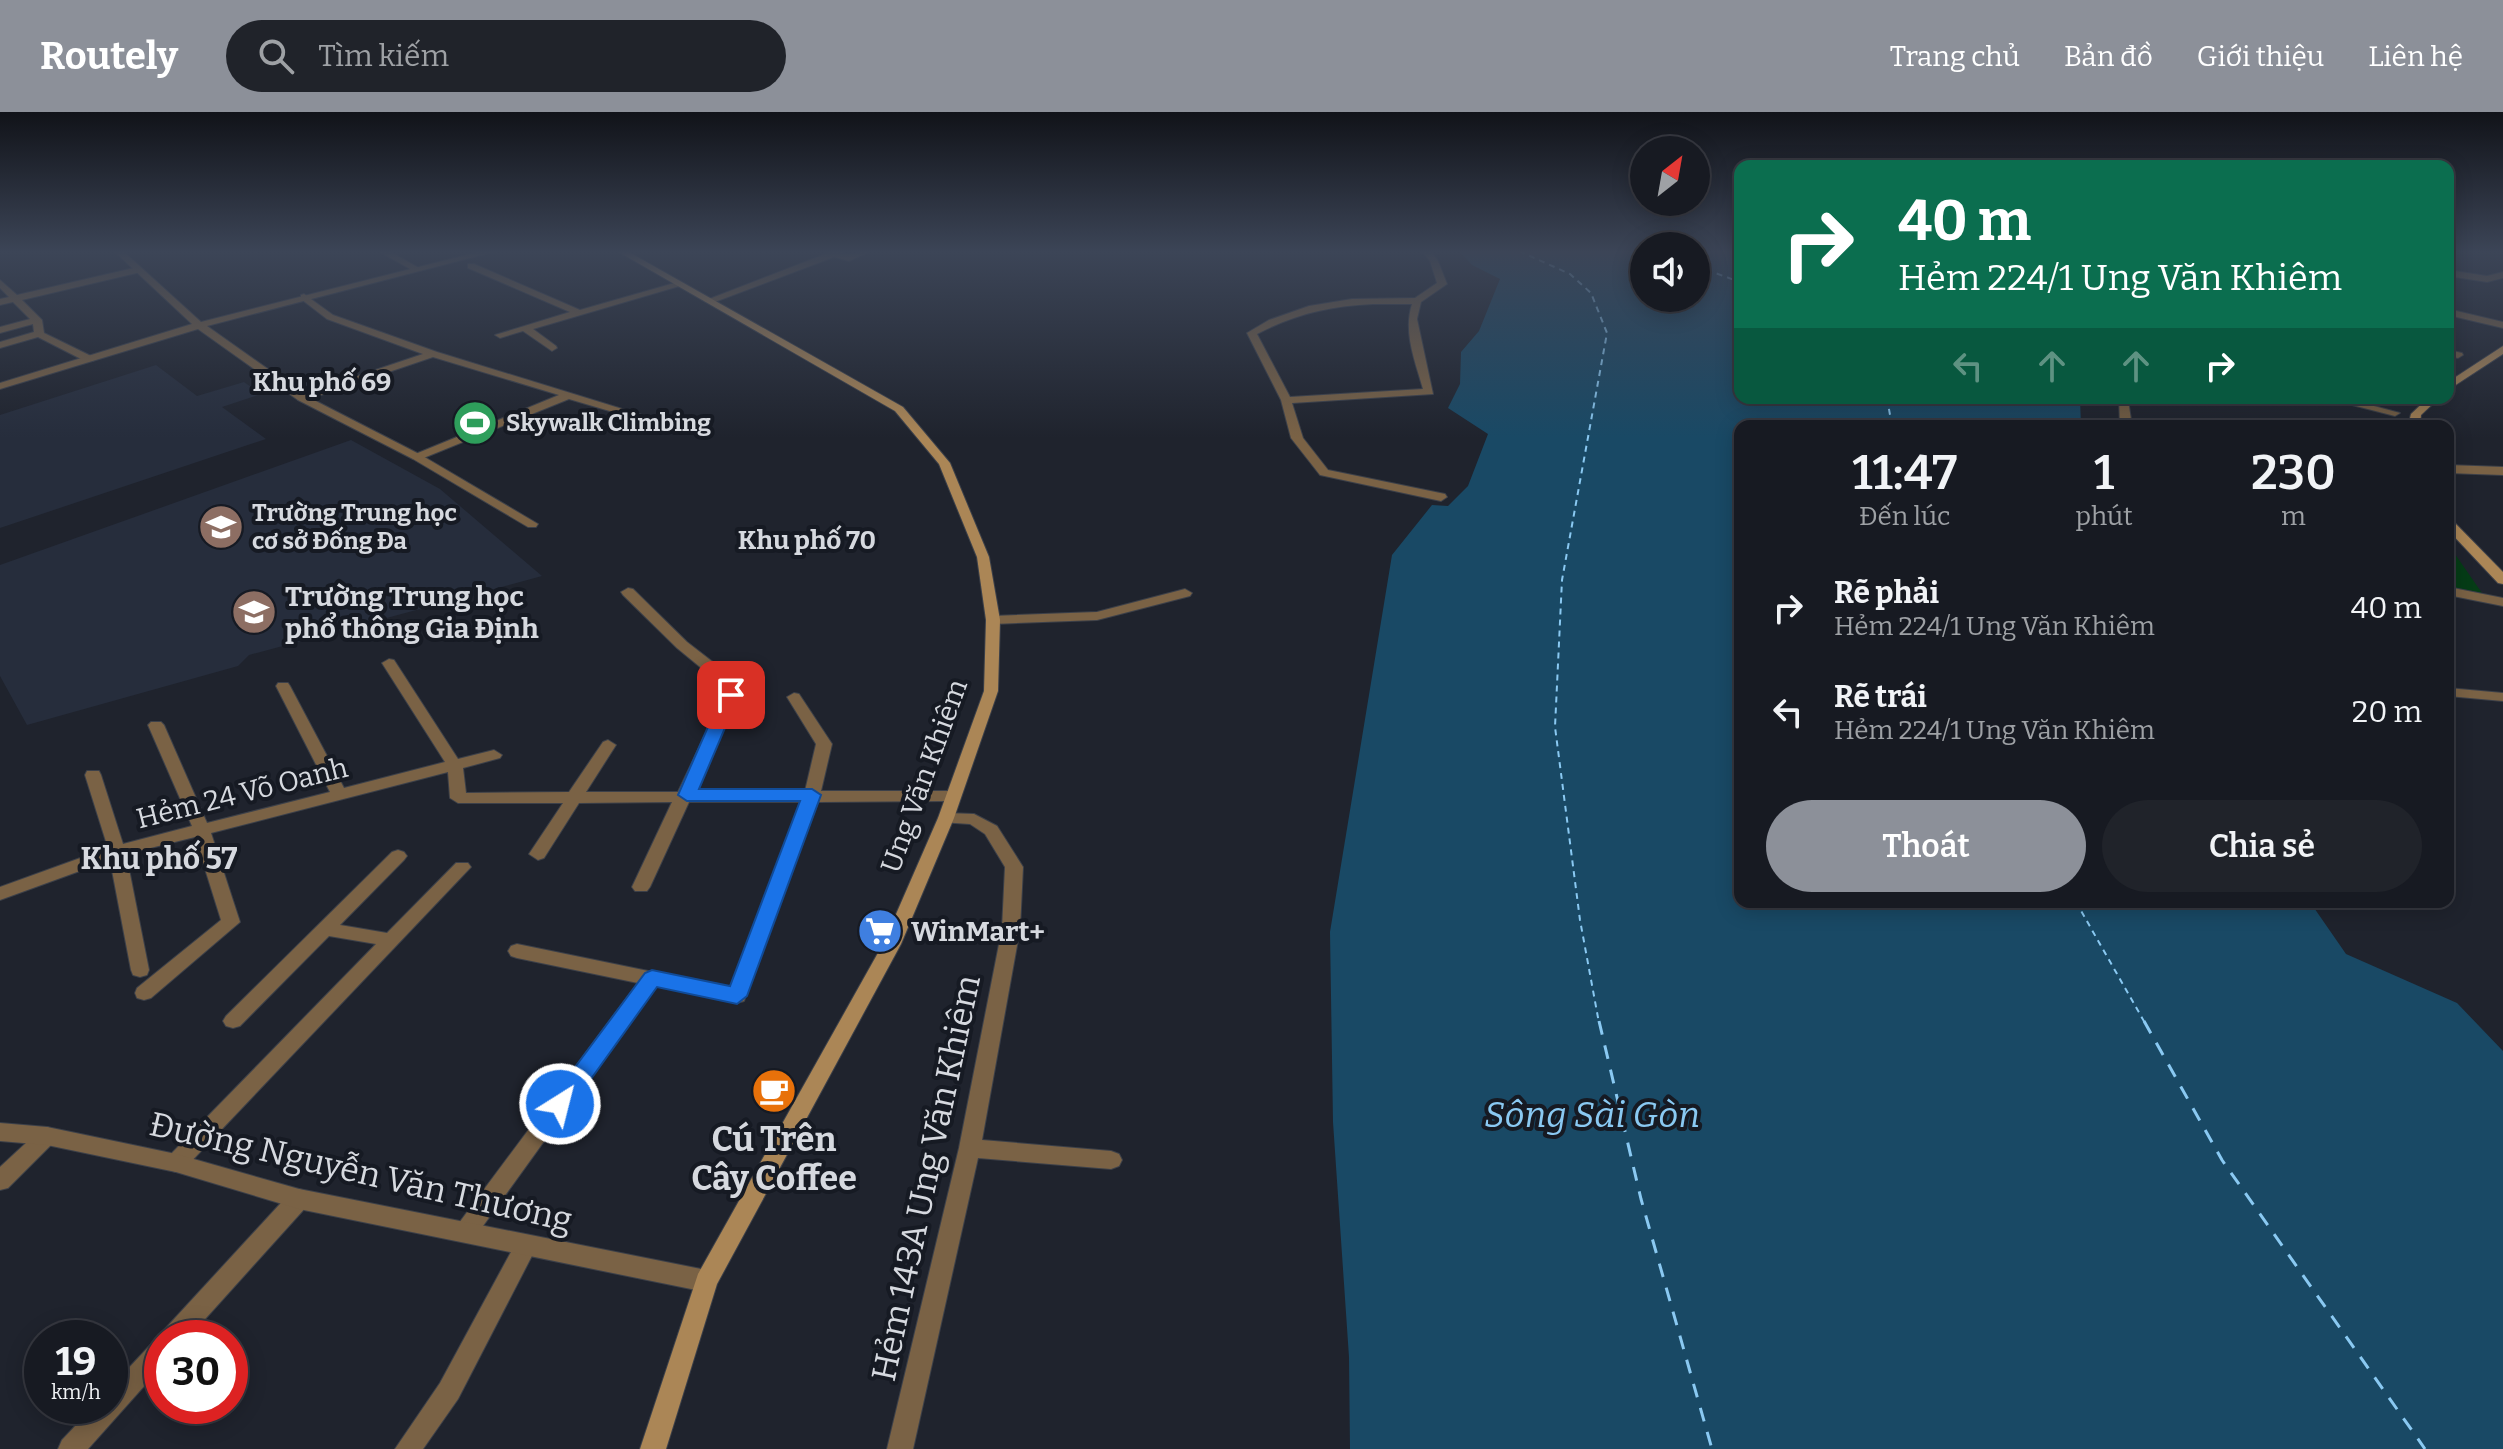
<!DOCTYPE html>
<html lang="vi">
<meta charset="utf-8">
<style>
body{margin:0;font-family:Bitter,serif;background:#20232a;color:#f1f3f6;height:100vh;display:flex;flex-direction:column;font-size:30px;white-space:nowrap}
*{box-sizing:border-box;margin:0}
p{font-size:26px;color:#9ea1a5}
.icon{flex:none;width:44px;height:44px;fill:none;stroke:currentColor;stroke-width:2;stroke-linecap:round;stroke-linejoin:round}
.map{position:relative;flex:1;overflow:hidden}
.panel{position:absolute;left:1734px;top:308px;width:720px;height:488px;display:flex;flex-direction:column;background:#171a22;border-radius:16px;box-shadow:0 4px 20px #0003,0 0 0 2px #363840}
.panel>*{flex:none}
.hud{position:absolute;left:1734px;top:48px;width:720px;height:244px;border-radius:16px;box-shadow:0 4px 20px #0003,0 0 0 2px #363840;background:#0b6e4f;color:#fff;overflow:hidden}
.needle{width:52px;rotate:31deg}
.fabs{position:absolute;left:1630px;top:24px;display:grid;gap:16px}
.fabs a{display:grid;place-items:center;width:80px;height:80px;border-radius:50%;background:#171a22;box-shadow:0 4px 20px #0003,0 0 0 2px #363840;font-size:40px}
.speed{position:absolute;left:24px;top:1208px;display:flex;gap:16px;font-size:40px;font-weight:700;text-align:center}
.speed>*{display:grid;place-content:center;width:104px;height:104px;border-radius:50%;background:#171a22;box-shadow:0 4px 20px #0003,0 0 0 2px #363840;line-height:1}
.speed small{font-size:20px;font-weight:400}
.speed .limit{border:12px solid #d22;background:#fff;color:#111}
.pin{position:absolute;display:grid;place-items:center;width:68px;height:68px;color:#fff;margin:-34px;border-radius:16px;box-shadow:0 4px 12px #0006}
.me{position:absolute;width:88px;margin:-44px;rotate:36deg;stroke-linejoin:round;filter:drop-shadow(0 0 6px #0008)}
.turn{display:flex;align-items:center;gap:28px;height:168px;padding:0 32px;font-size:36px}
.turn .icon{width:104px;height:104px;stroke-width:2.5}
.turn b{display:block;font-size:56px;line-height:68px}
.lanes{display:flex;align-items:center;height:76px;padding:0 32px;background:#0003;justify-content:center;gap:40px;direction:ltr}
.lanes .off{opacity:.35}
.eta{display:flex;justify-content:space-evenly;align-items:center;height:136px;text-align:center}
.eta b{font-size:48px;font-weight:600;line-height:56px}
.primary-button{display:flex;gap:16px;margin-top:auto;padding:16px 32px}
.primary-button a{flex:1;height:92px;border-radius:48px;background:#8c9099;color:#fff;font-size:32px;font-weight:600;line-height:92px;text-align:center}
.primary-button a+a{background:#20232a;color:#f1f3f6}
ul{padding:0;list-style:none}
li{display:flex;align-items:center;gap:24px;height:104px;padding:0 32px}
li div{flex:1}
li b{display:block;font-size:30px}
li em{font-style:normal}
header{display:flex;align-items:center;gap:48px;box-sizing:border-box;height:112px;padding:0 40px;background:#8c9099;color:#fff}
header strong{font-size:38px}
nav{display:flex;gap:44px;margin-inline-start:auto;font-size:28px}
.search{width:560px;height:72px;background:#20232a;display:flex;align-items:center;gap:20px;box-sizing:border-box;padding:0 28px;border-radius:44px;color:#9ea1a5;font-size:30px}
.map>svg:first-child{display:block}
.built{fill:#262d3c}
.green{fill:#053c16}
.water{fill:#194965}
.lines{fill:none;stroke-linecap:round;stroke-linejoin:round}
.ferry-far1{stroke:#8ac9f2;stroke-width:2;stroke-dasharray:6 5;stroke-linecap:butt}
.ferry{stroke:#8ac9f2;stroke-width:3;stroke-dasharray:14 11;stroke-linecap:butt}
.minor-casing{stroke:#3c4049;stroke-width:2}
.tertiary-casing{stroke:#3c4049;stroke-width:2}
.secondary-casing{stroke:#3c4049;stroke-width:2}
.minor{fill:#7a6245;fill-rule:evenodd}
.tertiary{fill:#7a6245;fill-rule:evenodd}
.secondary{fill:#ab8656;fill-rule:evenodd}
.route{fill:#1a73e8;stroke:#114b97;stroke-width:2}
.labels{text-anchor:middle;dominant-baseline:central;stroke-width:8;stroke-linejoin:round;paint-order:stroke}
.far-poi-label{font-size:24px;font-weight:bold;fill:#d6d9df;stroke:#161a23;text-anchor:start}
.far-neighbourhood-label{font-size:26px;font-weight:bold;fill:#d6d9df;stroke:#161a23}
.poi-label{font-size:28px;font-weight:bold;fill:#d6d9df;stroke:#161a23;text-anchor:start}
.street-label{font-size:28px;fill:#d6d9df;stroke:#161a23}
.neighbourhood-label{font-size:30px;font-weight:bold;fill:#d6d9df;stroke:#161a23}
.near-poi-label{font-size:34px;font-weight:bold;fill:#d6d9df;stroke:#161a23}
.near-street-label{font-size:34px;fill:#d6d9df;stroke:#161a23}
.near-water-label{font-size:36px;font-style:italic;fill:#8ac9f2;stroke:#161a23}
</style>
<header>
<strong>Routely</strong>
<div class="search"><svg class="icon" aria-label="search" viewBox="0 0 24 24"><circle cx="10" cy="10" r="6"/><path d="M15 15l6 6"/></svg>Tìm kiếm</div>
<nav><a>Trang chủ</a><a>Bản đồ</a><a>Giới thiệu</a><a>Liên hệ</a></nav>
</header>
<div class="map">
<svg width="2503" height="1337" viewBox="0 0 2503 1337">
<rect width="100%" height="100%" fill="#1f232d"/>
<g class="built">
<polygon points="156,253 197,284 244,270 261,282 222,295 266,327 0,416 0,303"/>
<polygon points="351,328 440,377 542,464 249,543 238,554 27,613 0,564 0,453"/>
</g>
<polygon class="green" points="2448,432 2482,481 2448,474"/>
<polygon class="water" points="1459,139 1644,139 1644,186 1696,186 1696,139 1740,139 1740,286 2080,286 2081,314 1740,314 1740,790 2310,790 2346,842 2457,891 2503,939 2503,1337 1350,1337 1349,1245 1333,1010 1330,820 1392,443 1432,393 1448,394 1468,374 1488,322 1448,296 1460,272 1461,240 1479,219 1500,167 1472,153"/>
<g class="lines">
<g class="ferry-far1">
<polyline points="1519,139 1570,162 1591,181 1607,221 1562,468 1555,615 1580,808 1599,911"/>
<polyline points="1696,154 1740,170"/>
<polyline points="1887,286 1892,314"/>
<polyline points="2076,790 2145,911"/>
</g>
<g class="ferry">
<polyline points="1599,909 1641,1087 1712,1337"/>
<polyline points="2144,909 2222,1048 2425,1337"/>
</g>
<g class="minor-casing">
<g id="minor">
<polygon points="378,139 389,139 419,156 412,158"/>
<path d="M833,139H845L842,142C851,144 862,139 871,139L849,149L834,145L712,191L704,189Z"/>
<path d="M1422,139H1431L1438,149L1447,172L1421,190L1417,207L1433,282L1292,291L1303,326L1328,358L1445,382L1447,385L1441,389L1320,363L1291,326L1281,288L1247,221L1269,208L1309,194L1352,187L1415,186L1437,171L1430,149ZM1373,192H1412C1403,220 1415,249 1423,277L1290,285L1257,222C1295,202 1330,194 1373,192Z"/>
<polygon points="468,152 474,152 580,198 678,170 683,173 533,217 556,234 557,236 552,239 523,219 500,226 495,223 570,200 468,156"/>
<polygon points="138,155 141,156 141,160 22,188 42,208 44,221 93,245 93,249 85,249 38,225 0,236 0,230 34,220 33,212 0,221 0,215 30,207 13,190 0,193 0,187 9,185 0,176 0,168 17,183"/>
<polygon points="2448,158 2487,164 2503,160 2503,166 2487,170 2448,164"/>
<polygon points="304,182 333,203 437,240 684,316 674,318 569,287 421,347 413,347 413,343 559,283 433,245 306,288 298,288 298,284 423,242 327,207 301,187 301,183"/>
<polygon points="2448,197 2503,210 2503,216 2448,203"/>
<polygon points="2448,238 2462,241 2463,243 2458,246 2448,244"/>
<polygon points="2119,286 2128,288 2132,314 2120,314"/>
<polygon points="2325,286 2344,286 2400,301 2395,304"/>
<polygon points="2448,353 2503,355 2503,363 2448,361"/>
<polygon points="2448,475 2503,486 2503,494 2448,483"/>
<polygon points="628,476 633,477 687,530 727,561 736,572 738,583 694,680 805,679 816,632 787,585 794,581 799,582 832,632 821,679 952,679 960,684 952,689 818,690 744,889 737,891 656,874 475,1125 467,1128 459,1125 456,1118 459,1111 638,871 517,846 511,844 508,839 511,834 517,832 731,876 801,690 689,690 650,775 647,779 635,779 632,775 672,690 579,691 544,746 538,748 529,742 563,691 458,691 450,686 448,660 211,721 240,810 151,886 144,888 137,886 135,881 137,876 221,808 195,725 126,742 149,858 147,863 140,865 133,863 131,858 110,748 0,788 0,775 108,736 85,663 87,659 99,659 101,663 123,732 192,714 148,613 151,610 161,610 164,613 207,711 330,680 276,574 278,571 288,571 290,574 344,676 445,650 382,551 389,547 394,548 458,647 494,638 502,643 500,646 463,656 466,681 569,680 603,630 608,628 616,633 586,680 678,680 724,583 722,573 677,536 623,483 621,480"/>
<polygon points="1185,477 1192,481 1190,484 1097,508 993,512 986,508 993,504 1097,500"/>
<polygon points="2448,576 2503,581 2503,589 2448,584"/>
<polygon points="946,701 974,702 997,714 1023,755 1020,817 982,1028 1111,1039 1119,1042 1122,1048 1119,1054 1111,1057 978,1046 913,1337 887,1337 959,1036 1002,817 1005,755 985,722 970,712 940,710 938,706"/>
<polygon points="398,738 404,740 407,744 404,748 340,813 387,821 456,751 468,751 471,755 184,1057 176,1060 168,1057 165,1051 168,1045 376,832 329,824 240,914 233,916 226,914 223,909 226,904 392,740"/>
<polygon points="47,1015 54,1018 57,1024 54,1030 8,1076 0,1078 0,1055 40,1018"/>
<polygon points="299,1077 307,1080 310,1087 307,1094 188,1226 162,1226 162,1254 88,1337 58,1337 62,1328 94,1294 110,1294 110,1276 154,1229 160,1226 164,1218 291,1080"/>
<polygon points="526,1124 534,1127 537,1134 458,1287 423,1337 395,1337 440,1271 518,1127"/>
</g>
</g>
<g class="tertiary-casing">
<g id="tertiary">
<polygon points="114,139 123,139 201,210 482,139 497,139 207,214 306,284 421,343 538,412 536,415 528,415 413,347 298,288 198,217 0,277 0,271 192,212"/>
<polygon points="0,1011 47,1015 176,1042 299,1077 706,1158 714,1162 717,1169 714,1176 706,1180 299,1097 176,1060 47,1033 0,1029"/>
</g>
</g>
<g class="secondary-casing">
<g id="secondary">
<polygon points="617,139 627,139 903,295 950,351 989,445 1000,508 998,579 954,706 901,832 717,1172 666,1337 640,1337 698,1162 883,832 938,706 984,579 986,508 977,445 939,352 895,299"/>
<polygon points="2503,234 2503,242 2448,278 2448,270"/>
<polygon points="2428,286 2439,286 2421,303 2420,314 2408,314 2411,302"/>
<polygon points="2448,407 2452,408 2503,460 2503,472 2498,471 2448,418"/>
</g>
</g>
<use href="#minor" class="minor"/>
<use href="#tertiary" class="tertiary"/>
<use href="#secondary" class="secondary"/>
</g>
<linearGradient id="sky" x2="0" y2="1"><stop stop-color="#111319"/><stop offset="0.43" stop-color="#3c4557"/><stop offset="1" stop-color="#3c4557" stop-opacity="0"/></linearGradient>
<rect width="2503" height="326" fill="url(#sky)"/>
<polygon class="route" points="731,578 739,583 699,677 812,677 821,683 747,884 737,892 657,875 568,999 552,999 548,992 552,986 645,861 652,858 730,874 800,689 687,689 678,683 722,583"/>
<defs>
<g id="stadium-disc" transform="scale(2.3)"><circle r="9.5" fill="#2e9e5b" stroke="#161a23"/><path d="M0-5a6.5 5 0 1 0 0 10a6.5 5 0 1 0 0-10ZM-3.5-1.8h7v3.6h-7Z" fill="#fff"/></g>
<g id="school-disc" transform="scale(2.3)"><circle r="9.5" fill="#8d6e63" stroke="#161a23"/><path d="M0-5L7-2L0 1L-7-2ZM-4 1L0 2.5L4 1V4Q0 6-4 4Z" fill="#fff"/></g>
<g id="supermarket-disc" transform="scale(2.3)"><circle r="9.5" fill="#3f7fe0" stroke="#161a23"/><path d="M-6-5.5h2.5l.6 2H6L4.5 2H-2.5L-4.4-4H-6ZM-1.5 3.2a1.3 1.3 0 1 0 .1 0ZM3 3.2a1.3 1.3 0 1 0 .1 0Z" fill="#fff"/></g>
<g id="cafe-disc" transform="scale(2.3)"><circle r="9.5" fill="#e8710a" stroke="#161a23"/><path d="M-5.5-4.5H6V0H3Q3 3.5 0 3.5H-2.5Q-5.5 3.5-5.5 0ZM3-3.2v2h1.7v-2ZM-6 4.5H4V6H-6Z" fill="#fff"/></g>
</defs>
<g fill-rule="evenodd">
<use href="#stadium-disc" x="475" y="311"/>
<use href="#school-disc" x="221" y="415"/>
<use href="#school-disc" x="254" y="500"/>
<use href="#supermarket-disc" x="880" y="819"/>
<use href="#cafe-disc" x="774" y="979"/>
</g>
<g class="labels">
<g class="far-poi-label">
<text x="506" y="311">Skywalk Climbing</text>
<text x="252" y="401">Trường Trung học<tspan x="252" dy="28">cơ sở Đống Đa</tspan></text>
</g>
<g class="far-neighbourhood-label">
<text x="322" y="270">Khu phố 69</text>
<text x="807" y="428">Khu phố 70</text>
</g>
<g class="poi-label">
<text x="285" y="484">Trường Trung học<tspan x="285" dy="32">phổ thông Gia Định</tspan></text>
<text x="911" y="819">WinMart+</text>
</g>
<g class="street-label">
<text transform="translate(924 664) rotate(-70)">Ung Văn Khiêm</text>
<text transform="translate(242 681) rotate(-14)">Hẻm 24 Võ Oanh</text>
</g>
<g class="neighbourhood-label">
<text x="159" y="747">Khu phố 57</text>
</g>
<g class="near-poi-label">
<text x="774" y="1027">Cú Trên<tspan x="774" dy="39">Cây Coffee</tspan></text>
</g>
<g class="near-street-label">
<text transform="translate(361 1060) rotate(13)">Đường Nguyễn Văn Thương</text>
<text transform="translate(926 1066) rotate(-78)">Hẻm 143A Ung Văn Khiêm</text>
</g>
<g class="near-water-label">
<text x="1592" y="1003">Sông Sài Gòn</text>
</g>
</g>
</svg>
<div class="fabs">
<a><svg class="needle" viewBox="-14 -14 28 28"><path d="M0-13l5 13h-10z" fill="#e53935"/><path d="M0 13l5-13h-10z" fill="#9ea1a5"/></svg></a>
<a><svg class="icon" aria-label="sound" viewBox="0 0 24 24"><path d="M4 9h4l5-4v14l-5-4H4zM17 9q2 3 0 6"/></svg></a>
</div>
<div class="speed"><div>19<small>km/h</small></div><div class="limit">30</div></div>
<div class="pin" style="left:731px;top:583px;background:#d93025"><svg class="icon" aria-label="arrive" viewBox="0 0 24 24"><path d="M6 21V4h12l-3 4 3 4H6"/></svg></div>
<svg class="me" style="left:560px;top:992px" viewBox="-20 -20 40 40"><circle r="17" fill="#1a73e8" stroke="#fff" stroke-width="3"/><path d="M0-11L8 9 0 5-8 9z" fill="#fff"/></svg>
<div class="hud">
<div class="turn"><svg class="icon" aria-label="right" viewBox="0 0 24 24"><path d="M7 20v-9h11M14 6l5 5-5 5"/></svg><div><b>40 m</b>Hẻm 224/1 Ung Văn Khiêm</div></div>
<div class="lanes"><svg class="icon off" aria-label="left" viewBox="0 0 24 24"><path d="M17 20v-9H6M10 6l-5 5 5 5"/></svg><svg class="icon off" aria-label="ahead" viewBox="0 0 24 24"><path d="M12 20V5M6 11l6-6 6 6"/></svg><svg class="icon off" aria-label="ahead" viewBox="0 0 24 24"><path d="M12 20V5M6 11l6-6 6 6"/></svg><svg class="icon" aria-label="right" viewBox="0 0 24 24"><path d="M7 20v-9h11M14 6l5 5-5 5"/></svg></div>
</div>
<section class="panel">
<div class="eta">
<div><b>11:47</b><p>Đến lúc</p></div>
<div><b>1</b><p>phút</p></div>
<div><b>230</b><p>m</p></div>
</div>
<ul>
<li><svg class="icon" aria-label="right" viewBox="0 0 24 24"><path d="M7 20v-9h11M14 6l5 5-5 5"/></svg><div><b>Rẽ phải</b><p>Hẻm 224/1 Ung Văn Khiêm</p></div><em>40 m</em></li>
<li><svg class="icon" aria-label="left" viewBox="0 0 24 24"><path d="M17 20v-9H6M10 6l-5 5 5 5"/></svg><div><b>Rẽ trái</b><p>Hẻm 224/1 Ung Văn Khiêm</p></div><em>20 m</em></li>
</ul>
<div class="primary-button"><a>Thoát</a><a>Chia sẻ</a></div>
</section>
</div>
